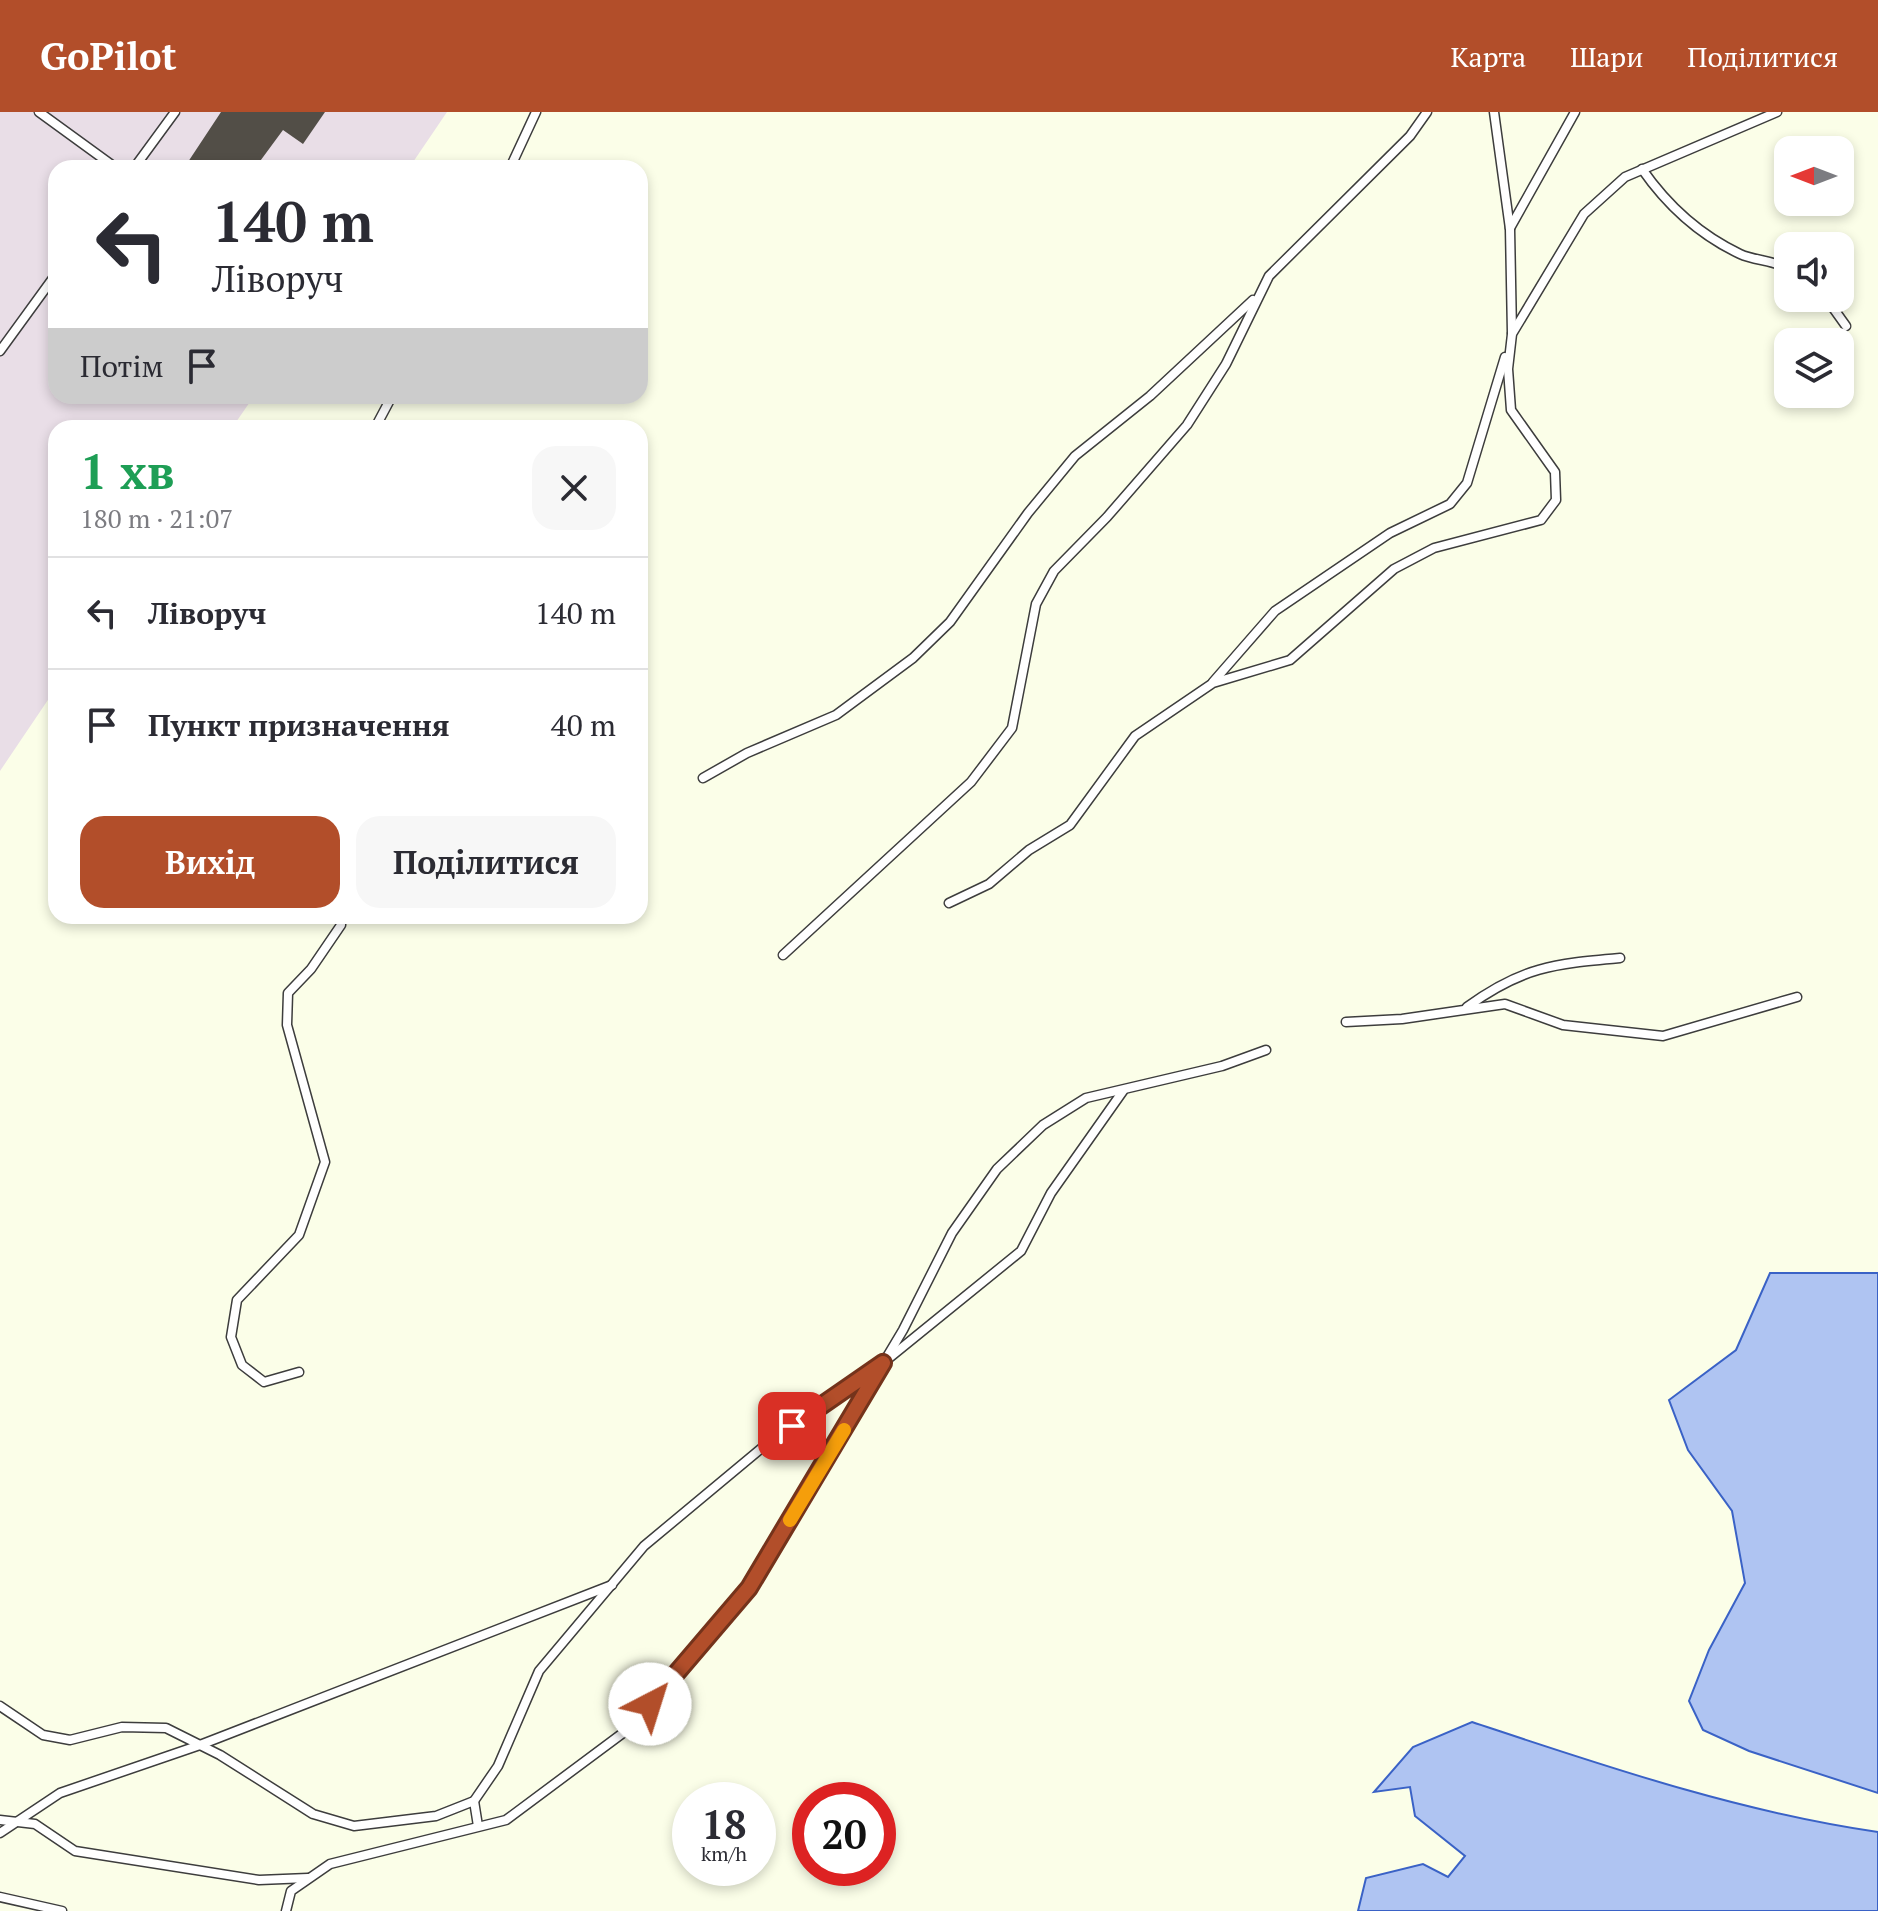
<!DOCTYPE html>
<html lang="uk">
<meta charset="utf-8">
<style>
body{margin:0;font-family:"PT Serif",serif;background:#f7f7f7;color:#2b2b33;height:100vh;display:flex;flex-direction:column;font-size:30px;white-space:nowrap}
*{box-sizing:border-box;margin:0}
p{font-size:26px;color:#7c7c81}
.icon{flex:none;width:44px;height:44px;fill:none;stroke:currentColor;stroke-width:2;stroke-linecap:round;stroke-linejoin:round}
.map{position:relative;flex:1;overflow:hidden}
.panel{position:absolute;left:48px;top:308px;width:600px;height:504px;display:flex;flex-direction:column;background:#fff;border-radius:24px;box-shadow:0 4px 12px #0003}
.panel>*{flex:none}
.banner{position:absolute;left:48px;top:48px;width:600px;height:244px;border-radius:24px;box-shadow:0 4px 12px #0003;background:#fff;color:#2b2b33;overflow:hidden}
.needle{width:52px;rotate:270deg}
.controls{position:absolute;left:1774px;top:24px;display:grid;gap:16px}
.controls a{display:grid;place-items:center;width:80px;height:80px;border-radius:16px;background:#fff;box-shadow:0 4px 12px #0003;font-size:40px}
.speed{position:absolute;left:672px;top:1670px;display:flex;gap:16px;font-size:40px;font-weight:700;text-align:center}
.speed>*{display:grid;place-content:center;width:104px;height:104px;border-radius:50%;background:#fff;box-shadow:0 4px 12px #0003;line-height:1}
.speed small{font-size:20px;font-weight:400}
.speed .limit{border:12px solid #d22;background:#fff;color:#111}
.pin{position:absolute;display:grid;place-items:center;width:68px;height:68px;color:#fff;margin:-34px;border-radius:16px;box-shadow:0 4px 12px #0006}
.me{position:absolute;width:88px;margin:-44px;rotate:40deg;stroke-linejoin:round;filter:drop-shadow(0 0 6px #0008)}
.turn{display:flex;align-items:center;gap:28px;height:168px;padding:0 32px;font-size:36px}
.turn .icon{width:104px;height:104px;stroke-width:2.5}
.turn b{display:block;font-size:56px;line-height:68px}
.then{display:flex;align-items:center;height:76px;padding:0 32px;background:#0003;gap:16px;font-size:30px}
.round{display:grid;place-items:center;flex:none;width:84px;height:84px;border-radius:24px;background:#f7f7f7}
.overview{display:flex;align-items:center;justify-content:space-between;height:136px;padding:0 32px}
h1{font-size:48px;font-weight:700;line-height:60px;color:#1e9e55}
.cta{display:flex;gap:16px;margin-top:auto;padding:16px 32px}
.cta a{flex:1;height:92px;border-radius:24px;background:#b24e2a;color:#fff;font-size:32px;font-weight:700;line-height:92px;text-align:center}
.cta a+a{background:#f7f7f7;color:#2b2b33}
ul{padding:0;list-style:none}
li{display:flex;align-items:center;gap:24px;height:112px;padding:0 32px;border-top:2px solid #e1e1e2}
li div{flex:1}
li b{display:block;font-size:30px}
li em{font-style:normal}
header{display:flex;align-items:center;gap:48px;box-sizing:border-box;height:112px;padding:0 40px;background:#b24e2a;color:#fff}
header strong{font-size:38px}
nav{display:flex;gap:44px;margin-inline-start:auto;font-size:28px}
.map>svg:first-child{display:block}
.industrial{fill:#e9dee7}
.water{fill:#afc4f2;stroke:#3a62c6;stroke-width:2}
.building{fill:#524e47}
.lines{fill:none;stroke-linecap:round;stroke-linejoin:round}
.service-casing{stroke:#3d3d3d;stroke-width:11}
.service{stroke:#fff;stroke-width:8}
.route-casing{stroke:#74331b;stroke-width:20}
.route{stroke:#b24e2a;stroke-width:14}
.slow{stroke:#f59e0b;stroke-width:14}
</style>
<header>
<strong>GoPilot</strong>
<nav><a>Карта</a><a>Шари</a><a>Поділитися</a></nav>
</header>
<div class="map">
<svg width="1878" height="1799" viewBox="0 0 1878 1799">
<rect width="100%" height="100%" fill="#fbfee8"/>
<polygon class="industrial" points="0,0 447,0 409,56 56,56 56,284 254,284 232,316 56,316 56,576 0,659"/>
<g class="water">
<polygon points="1770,1161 1878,1161 1878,1681 1749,1639 1703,1618 1689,1589 1709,1538 1745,1471 1732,1399 1688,1338 1669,1288 1736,1238"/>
<path d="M1472,1610C1605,1654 1739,1700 1878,1720V1799H1358L1366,1766L1423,1752L1448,1765L1465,1744L1415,1704L1410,1675L1374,1680L1413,1635Z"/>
</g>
<polygon class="building" points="221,0 325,0 303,32 283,18 255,56 184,56"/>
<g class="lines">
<g class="service-casing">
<g id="service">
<polyline points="39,0 116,56"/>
<polyline points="1494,0 1510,117 1512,221"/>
<polyline points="134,56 175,0"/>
<polyline points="510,56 536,0"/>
<path d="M1642,57C1667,93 1700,123 1740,142C1755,149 1774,148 1788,157"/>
<polyline points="1510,116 1575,0"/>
<polyline points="1826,186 1846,214"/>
<polyline points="0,239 56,162"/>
<polyline points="375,316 392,284"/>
<polyline points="1213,570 1275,499 1390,421 1450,392 1467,371 1505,245"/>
<polyline points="703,666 747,641 836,603 913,546 950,510 1028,401 1075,344 1150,284 1253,188"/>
<polyline points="949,791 989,772 1029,738 1070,713 1135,624 1213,571 1290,548 1394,457 1434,436 1541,408 1556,388 1555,360 1511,298 1508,257 1512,222 1584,102 1625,65 1777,0"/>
<polyline points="783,843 971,670 1012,616 1036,492 1054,459 1107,405 1187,313 1226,252 1269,164 1410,24 1427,0"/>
<path d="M1467,895C1522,855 1553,852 1620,846"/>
<polyline points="1346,910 1402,907 1505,892 1563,913 1663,924 1797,885"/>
<polyline points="299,1260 264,1270 242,1253 231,1225 237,1188 299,1123 325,1050 287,913 288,881 311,857 341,813 341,804"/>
<polyline points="0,1594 43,1623 70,1628 122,1615 166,1616 220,1643 313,1702 354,1714 436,1704 474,1689 498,1654 539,1559 644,1434 769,1330 883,1251 1021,1139 1051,1081 1123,979"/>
<polyline points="474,1689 478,1714"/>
<polyline points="0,1708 35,1712 75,1739 259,1768 308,1766"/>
<polyline points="0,1721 60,1681 200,1633 612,1473"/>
<polyline points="0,1785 62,1799"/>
<polyline points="286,1799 291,1779 330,1752 506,1708 631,1615 749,1476 903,1218 952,1121 997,1057 1043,1013 1086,986 1222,954 1266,938"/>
</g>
</g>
<use href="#service" class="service"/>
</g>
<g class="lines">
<g class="route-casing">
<polyline id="route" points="650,1592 749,1476 883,1251 792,1314"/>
</g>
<use href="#route" class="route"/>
<polyline class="slow" points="790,1408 844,1318"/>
</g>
</svg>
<div class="controls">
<a><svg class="needle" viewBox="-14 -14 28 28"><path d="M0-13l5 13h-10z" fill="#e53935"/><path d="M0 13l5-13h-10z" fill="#7c7c81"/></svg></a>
<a><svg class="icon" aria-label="sound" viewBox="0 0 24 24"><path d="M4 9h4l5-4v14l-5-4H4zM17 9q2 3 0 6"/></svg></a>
<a><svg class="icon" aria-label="layers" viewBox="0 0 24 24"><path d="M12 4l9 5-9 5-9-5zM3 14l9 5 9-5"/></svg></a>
</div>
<div class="speed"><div>18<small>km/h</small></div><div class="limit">20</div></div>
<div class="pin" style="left:792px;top:1314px;background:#d93025"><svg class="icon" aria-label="arrive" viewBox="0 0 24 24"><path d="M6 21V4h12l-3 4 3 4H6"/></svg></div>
<svg class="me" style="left:650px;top:1592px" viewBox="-20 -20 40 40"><circle r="19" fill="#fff"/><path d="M0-13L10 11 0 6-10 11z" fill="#b24e2a"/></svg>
<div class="banner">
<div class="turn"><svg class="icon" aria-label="left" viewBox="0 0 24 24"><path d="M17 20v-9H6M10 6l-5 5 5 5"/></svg><div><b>140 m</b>Ліворуч</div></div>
<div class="then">Потім<svg class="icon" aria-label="arrive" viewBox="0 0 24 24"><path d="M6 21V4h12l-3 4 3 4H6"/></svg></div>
</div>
<section class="panel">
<div class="overview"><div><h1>1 хв</h1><p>180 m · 21:07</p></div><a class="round"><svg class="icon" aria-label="close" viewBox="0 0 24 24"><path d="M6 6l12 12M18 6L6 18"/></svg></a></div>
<ul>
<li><svg class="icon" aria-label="left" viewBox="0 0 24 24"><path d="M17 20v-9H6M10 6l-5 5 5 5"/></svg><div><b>Ліворуч</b></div><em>140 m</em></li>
<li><svg class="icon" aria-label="arrive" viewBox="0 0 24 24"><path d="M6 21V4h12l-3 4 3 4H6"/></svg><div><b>Пункт призначення</b></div><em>40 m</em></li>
</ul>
<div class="cta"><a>Вихід</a><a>Поділитися</a></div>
</section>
</div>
